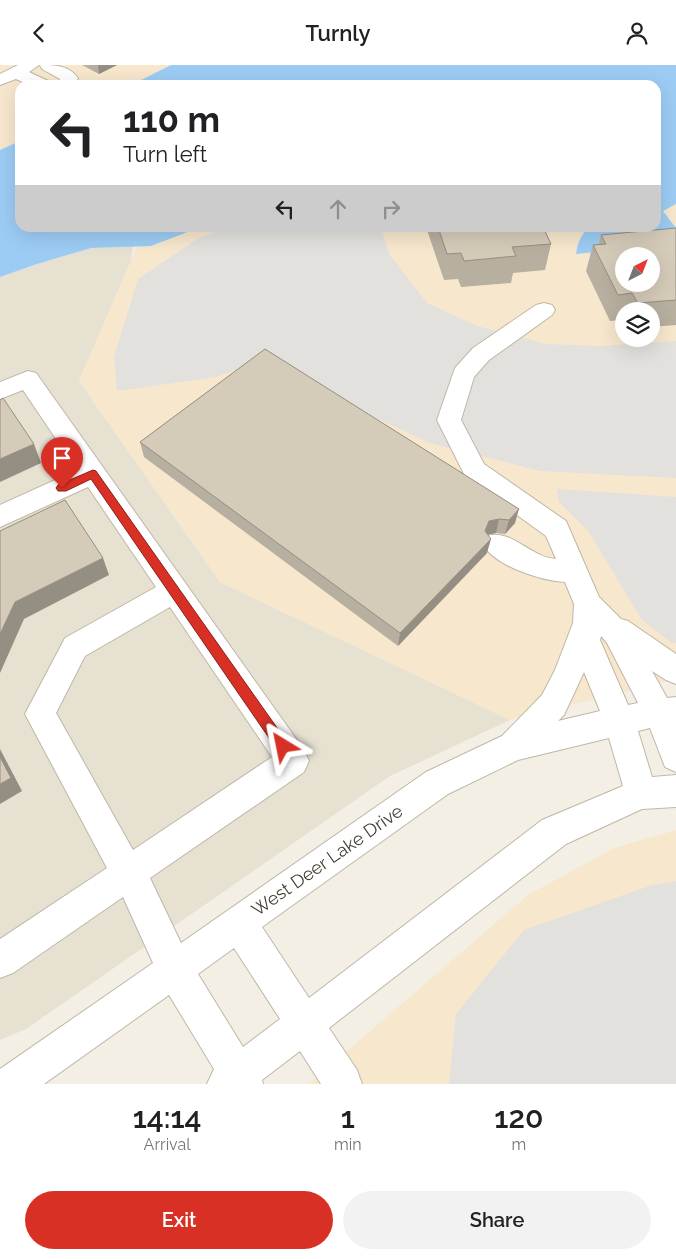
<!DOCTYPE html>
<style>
body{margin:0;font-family:Raleway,sans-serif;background:#f2f2f2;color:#202124;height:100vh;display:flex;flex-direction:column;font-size:19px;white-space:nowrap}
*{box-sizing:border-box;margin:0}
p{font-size:16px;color:#757577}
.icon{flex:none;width:28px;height:28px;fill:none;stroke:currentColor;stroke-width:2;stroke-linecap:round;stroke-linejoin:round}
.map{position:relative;height:1019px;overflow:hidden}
.panel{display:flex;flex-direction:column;background:#fff;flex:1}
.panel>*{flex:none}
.top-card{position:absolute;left:15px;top:15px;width:646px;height:152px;border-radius:15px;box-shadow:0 5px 20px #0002;background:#fff;color:#202124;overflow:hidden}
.needle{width:32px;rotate:42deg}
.tools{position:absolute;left:615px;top:182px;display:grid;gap:10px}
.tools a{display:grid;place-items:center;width:45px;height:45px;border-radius:50%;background:#fff;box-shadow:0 5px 20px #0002;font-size:25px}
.pin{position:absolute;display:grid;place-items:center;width:42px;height:42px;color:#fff;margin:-51px -21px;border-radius:50% 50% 50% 0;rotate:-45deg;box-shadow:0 0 5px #0007}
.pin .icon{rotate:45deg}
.me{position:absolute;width:55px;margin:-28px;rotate:325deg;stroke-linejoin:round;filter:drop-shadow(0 0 4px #0008)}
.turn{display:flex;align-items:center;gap:18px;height:105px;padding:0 25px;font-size:22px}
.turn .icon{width:65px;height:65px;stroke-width:2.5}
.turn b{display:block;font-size:35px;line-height:42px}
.lanes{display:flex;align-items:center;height:48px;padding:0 25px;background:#0003;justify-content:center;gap:25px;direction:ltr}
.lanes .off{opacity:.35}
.eta{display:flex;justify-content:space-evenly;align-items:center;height:85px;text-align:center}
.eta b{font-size:30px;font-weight:600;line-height:35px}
.action{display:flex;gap:10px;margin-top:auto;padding:10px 25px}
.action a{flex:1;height:58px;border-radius:30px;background:#d93025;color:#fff;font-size:20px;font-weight:600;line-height:58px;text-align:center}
.action a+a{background:#f2f2f2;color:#202124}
header{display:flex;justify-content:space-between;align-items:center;height:65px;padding:0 25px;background:#fff;font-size:22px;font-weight:600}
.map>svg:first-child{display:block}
.residential{fill:#e7e1d2}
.commercial{fill:#f7e7cd;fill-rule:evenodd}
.parking{fill:#e3e1dd}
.water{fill:#9cccf4}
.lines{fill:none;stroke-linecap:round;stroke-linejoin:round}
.minor-casing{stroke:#bfb7a6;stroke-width:2}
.minor{fill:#fff;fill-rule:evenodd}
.wall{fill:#b7af9f}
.shaded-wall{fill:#958e82}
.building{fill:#d5cbb9;stroke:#958e82;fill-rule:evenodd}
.route{fill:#d93025;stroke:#8d1f18}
.labels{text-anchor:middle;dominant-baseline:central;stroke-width:4.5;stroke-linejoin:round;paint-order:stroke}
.near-street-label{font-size:18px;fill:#453f33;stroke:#fff}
</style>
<header><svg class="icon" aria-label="back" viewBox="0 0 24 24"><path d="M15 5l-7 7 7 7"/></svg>Turnly<svg class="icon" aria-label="person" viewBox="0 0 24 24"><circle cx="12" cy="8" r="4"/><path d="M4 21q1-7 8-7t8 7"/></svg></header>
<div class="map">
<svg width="676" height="1019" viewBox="0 0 676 1019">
<rect width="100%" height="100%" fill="#f3efe4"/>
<polygon class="residential" points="133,181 131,196 79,316 220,517 510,655 390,711 26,964 0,975 0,212 37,199 91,183"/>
<g class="commercial">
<polygon points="0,0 171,0 131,20 20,20 20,76 0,85"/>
<path d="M217,0H676V614L510,655L220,517L79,316L145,163L656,162V20ZM624,191H651V219H624ZM624,246H651V274H624Z"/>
<polygon points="676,765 676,1019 309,1019 528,830 614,783"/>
</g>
<g class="parking">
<polygon points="228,163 380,163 390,190 427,238 477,261 546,279 601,281 676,276 676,413 540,406 430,378 342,337 275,291 216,312 117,326 114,292 138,214 199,173"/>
<polygon points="557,424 676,432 676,578 671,577 642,555 589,467 559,437"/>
<polygon points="676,816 676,1019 449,1019 456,949 524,865 652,820"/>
</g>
<g class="water">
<path d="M171,0H676V139L663,146L676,163V179L576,189C578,178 580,170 589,163L656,162V20H131Z"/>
<polygon points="20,76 20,162 198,163 151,181 91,183 37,199 0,212 0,85"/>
</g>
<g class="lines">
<g class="minor-casing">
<g id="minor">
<polygon points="18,0 39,0 29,7 48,16 51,20 29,20 16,14 0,20 0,9"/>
<path d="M40,0C54,0 69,0 78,13L74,20H56L60,14L42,4Z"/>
<path d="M544,238L552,240L555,245L552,250L489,295L474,312L461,355L484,399L566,456L599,532L621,554L628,556L676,589V619L666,615L652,606L667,633L676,632V707L665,702L650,663L638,666L652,712L676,710V742L642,744L566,779L329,963L357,1005L362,1019H321L300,986L262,1015L263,1019H207L214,1004L169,930L44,1019H0V1004L153,898L123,832L13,908L0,913V874L107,803L25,649L65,573L156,522L88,422L0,462V440L77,405L23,325L0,334V317L28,306L36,308L304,685L309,696L304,707L150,813L181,878L426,707L502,671L542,630L555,605L573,558L574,539L565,517C542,516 494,501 483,479L487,471C511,463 531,493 556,494L546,471L466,413L437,355L455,303L473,283L536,240ZM170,542L272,692L133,785L56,648L85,591ZM601,571L607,578L638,638L628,640L600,575ZM584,607L600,646L558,656L564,650ZM609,673L623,721L542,755L309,933L262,862L448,729L518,695ZM234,883L280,954L243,982L198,909Z"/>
</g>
</g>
<use href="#minor" class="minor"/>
</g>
<g class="wall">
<polygon points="82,0 117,0 99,9"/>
<polygon points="426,162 543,162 551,179 545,205 513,208 511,218 461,222 458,214 444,215"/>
<polygon points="676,163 676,260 651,262 651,246 624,246 624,255 610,256 586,206 593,180 599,179 601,170"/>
<polygon points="265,284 515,458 505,469 496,468 487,470 487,488 398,581 144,392 140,377"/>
</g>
<g class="shaded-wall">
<polygon points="98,0 117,0 99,9"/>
<polygon points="34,379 41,398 0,417 0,394"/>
<polygon points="519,444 515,458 505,469 509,455"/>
<polygon points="499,454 496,468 485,470 485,466 489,456"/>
<polygon points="491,474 487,488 398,581 400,568"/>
<polygon points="103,493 109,510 24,554 0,608 0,569 15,537"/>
<polygon points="0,684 22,726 0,739"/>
</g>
<g class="building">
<polygon points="438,162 543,162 551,179 512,182 516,191 464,196 461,188 447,189"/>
<path d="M676,163V235L638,238L632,228L618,230L593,180L606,179L601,170ZM624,191H651V219H624Z"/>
<polygon points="265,284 519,444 509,455 499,454 489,456 485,466 491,474 400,568 140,377"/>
<polygon points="3,333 34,379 0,394 0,335"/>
<polygon points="65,435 103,493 15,537 0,569 0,466"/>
<polygon points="0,692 11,713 0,719"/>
</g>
<polygon class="route" points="93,405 96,406 287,677 289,681 287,686 283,687 278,686 91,414 66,426 58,426 56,423 58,420"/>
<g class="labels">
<g class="near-street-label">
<text transform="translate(327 795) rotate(-35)">West Deer Lake Drive</text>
</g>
</g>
</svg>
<div class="tools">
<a><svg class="needle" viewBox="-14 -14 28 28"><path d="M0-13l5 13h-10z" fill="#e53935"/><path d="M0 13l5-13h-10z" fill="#757577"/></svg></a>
<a><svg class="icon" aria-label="layers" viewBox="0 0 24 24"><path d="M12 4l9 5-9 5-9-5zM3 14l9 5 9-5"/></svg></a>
</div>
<div class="pin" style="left:62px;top:423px;background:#d93025"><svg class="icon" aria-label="arrive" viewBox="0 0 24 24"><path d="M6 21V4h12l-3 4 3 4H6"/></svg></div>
<svg class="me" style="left:283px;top:681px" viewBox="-20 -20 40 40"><path d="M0-17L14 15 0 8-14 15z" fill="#d93025" stroke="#fff" stroke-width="4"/></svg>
<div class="top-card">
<div class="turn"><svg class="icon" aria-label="left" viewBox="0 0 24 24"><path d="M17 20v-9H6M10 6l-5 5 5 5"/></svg><div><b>110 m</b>Turn left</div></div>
<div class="lanes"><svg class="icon" aria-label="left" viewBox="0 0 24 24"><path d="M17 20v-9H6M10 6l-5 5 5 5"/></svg><svg class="icon off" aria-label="ahead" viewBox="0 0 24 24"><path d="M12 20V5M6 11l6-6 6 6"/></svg><svg class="icon off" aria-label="right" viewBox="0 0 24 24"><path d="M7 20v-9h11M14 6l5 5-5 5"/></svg></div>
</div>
</div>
<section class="panel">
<div class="eta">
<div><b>14:14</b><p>Arrival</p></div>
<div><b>1</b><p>min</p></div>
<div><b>120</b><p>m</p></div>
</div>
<div class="action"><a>Exit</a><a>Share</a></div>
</section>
